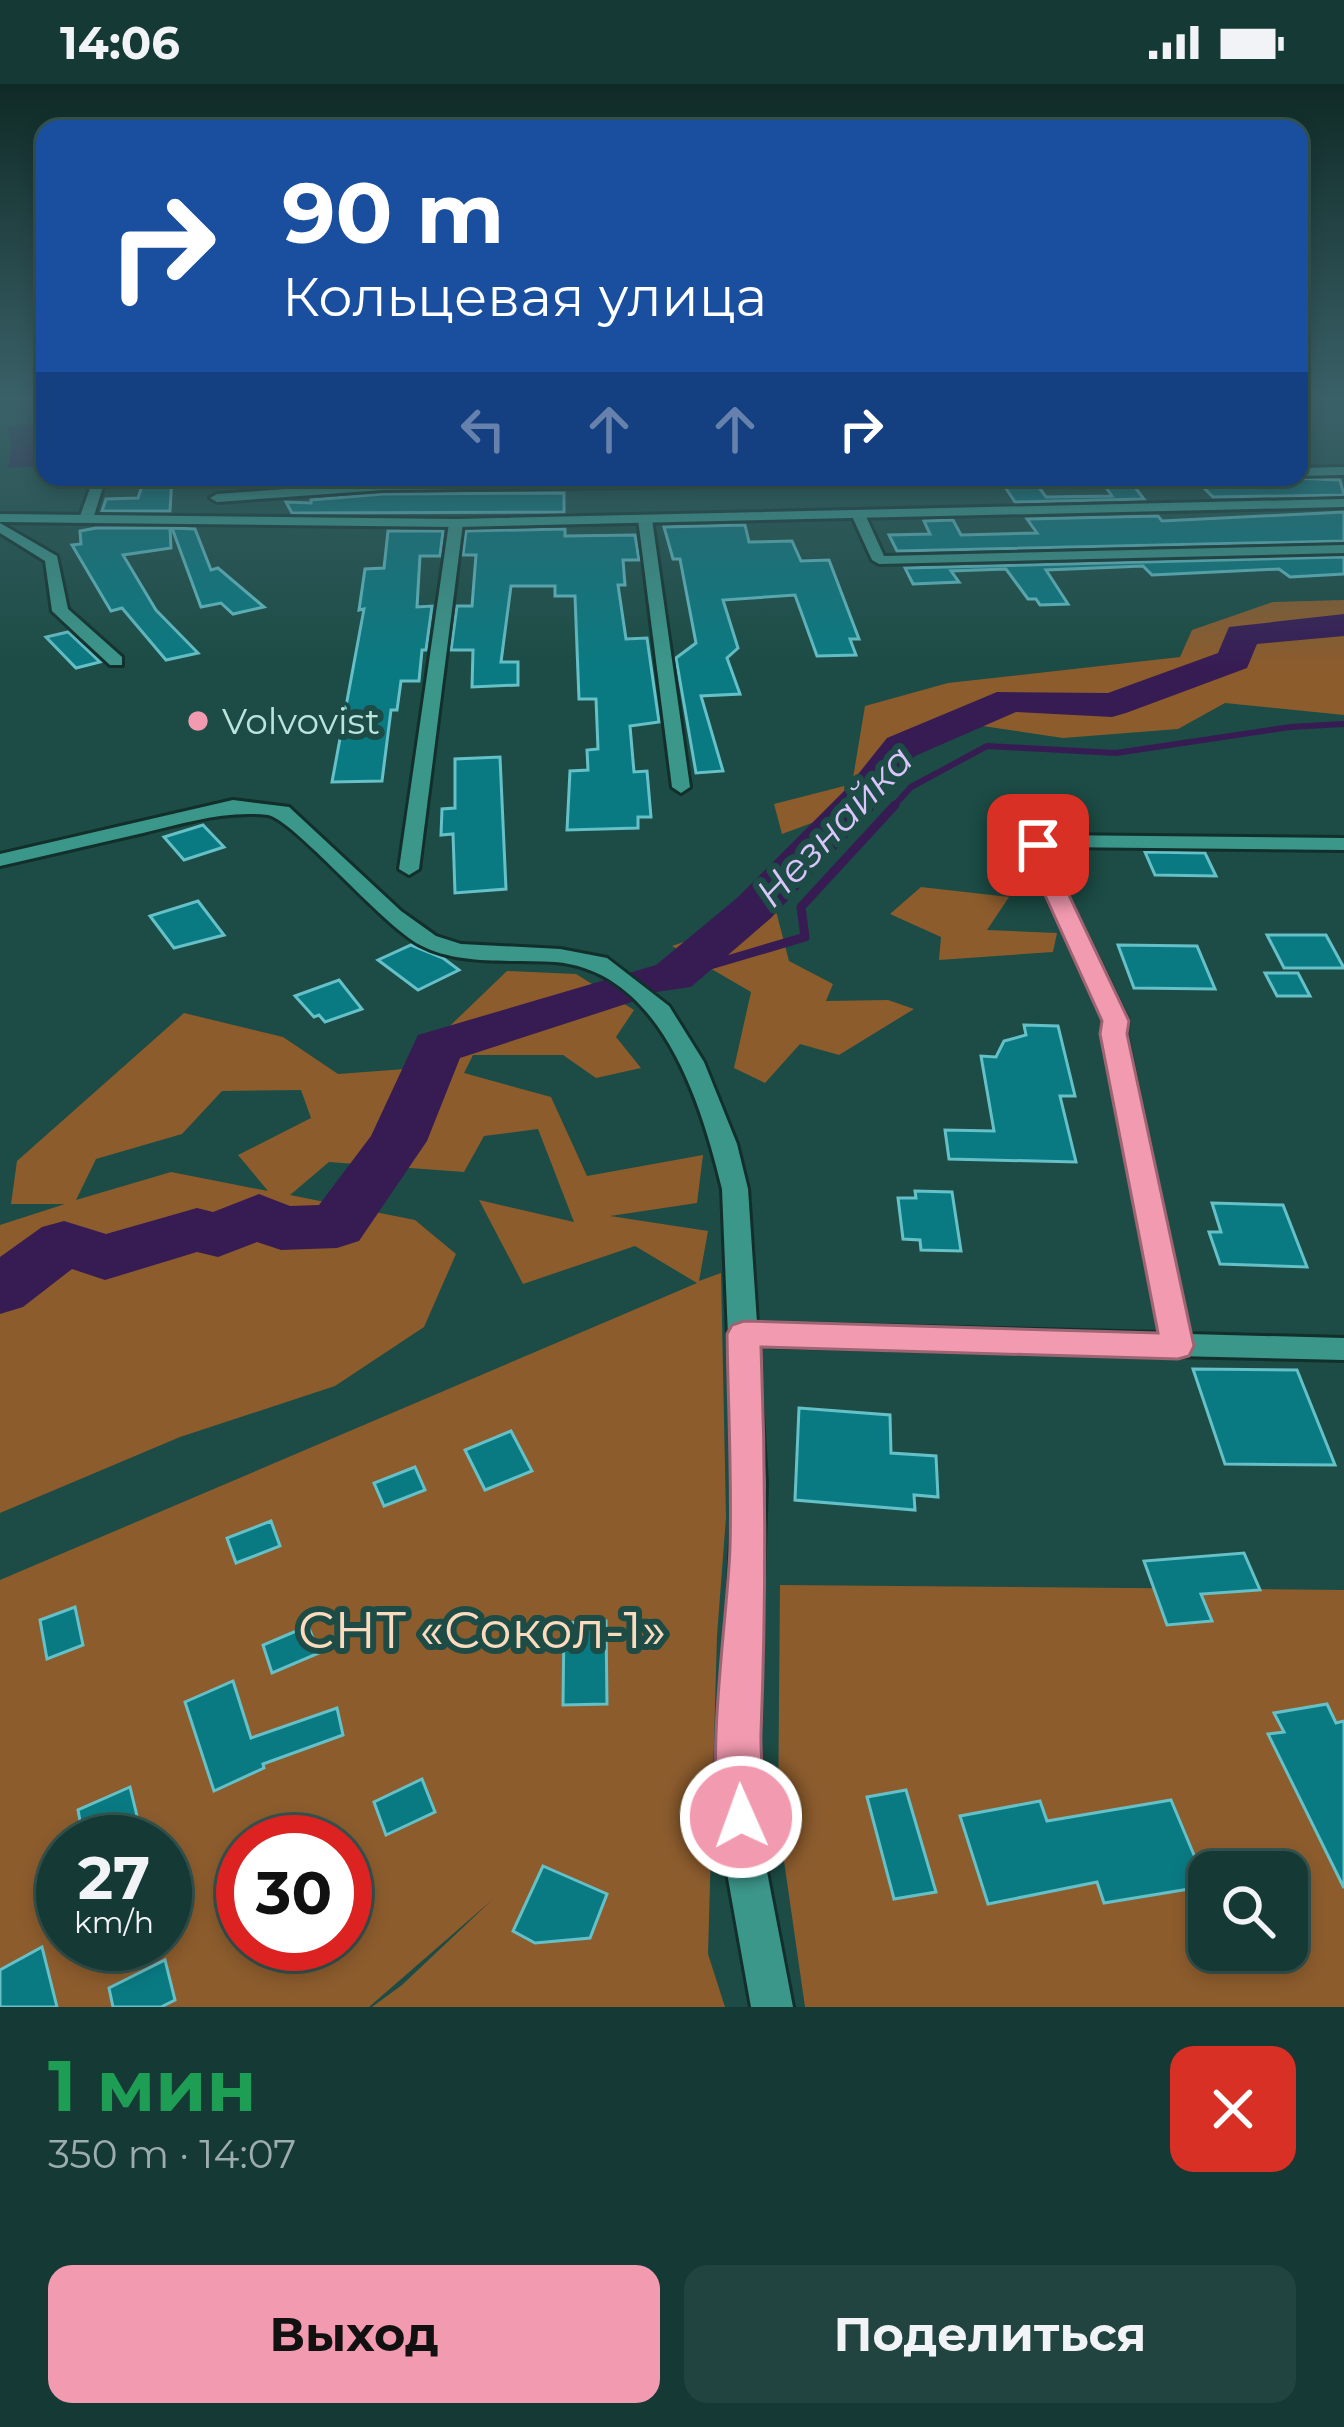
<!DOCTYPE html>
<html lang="ru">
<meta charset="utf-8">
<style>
body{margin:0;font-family:Montserrat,sans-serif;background:#224440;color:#f1f3f6;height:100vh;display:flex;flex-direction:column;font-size:45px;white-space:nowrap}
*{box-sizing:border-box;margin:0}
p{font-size:39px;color:#9dacac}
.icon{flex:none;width:66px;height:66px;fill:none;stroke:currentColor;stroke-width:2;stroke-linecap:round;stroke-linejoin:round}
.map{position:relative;height:1923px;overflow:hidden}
.panel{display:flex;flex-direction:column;background:#153934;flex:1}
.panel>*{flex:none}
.banner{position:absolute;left:36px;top:36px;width:1272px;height:366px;border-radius:24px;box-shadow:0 6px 18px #0003,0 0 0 3px #34534f;background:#1a4fa0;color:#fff;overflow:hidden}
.controls{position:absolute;left:1188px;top:1767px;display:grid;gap:24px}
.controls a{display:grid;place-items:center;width:120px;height:120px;border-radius:24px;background:#153934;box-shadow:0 6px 18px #0003,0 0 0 3px #34534f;font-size:60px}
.speed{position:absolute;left:36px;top:1731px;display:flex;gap:24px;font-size:60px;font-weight:700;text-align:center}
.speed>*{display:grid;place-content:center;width:156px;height:156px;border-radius:50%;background:#153934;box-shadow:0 6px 18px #0003,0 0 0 3px #34534f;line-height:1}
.speed small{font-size:30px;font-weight:400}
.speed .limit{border:18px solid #d22;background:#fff;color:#111}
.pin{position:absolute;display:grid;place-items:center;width:102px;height:102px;color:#fff;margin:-51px;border-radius:24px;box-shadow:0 6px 18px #0006}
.me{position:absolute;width:132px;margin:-66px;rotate:358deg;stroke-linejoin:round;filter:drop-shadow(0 0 9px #0008)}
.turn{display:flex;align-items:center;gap:42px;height:252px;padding:0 48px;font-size:54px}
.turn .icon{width:156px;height:156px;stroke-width:2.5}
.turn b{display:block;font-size:84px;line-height:102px}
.lanes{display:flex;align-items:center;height:114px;padding:0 48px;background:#0003;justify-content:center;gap:60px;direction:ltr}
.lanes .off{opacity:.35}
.round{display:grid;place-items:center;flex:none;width:126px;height:126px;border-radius:24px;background:#224440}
.headline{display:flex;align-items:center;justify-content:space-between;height:204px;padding:0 48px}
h1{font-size:72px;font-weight:700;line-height:90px;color:#1e9e55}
.cta{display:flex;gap:24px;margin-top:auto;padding:24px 48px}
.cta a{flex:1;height:138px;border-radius:24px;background:#f29ab0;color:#111;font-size:48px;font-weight:700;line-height:138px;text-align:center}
.cta a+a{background:#224440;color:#f1f3f6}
.status{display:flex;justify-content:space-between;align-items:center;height:84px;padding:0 60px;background:#153934;direction:ltr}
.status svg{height:33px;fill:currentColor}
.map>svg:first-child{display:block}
.green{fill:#8c5c2d;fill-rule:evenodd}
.water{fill:#371c54}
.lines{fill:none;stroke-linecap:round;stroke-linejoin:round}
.stream-far1{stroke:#371c54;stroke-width:6}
.stream{stroke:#371c54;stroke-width:9}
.river{fill:#371c54;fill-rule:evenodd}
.building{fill:#0a7a82;stroke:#65c0c8;stroke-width:3}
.street-casing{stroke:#122f2b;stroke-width:6}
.secondary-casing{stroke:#122f2b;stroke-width:6}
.street{fill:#3c978b;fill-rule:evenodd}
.secondary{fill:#3b9f92;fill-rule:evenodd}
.route{fill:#f29ab0;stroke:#9d6472;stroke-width:3}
.poi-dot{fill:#f29ab0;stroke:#1c4c45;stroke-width:4.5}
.labels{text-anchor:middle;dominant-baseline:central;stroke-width:12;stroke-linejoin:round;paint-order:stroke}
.far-poi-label{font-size:36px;fill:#bae4dc;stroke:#1c4c45;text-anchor:start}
.far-water-label{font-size:39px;font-style:italic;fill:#dac4fa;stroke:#1c4c45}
.near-park-label{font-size:51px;fill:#fbdabe;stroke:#1c4c45}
</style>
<div class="status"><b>14:06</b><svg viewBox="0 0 49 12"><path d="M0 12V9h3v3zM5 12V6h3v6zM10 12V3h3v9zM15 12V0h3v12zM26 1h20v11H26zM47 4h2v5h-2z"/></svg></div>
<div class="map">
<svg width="1344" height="1923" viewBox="0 0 1344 1923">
<rect width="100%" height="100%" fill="#1c4c45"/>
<g class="green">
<polygon points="1344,516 1344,631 1225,619 1178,645 1063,654 936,635 882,713 782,750 774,720 852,700 865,622 948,599 1180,573 1192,546 1273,518"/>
<polygon points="921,803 1009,813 987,846 1057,849 1053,868 939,876 941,853 890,830"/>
<polygon points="776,827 789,877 833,900 826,917 888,916 914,925 839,971 800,960 765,999 734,984 751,908 672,862"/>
<path d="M507,887L576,890L634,926L616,953L641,984L596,994L563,971H473L464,989L551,1013L587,1092L703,1071L697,1119L610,1132L708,1147L699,1197L721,1189L726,1433L717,1552L708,1870L725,1923H372L402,1901L492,1816L369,1923H0V1496L697,1199L635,1162L523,1200L479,1116L574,1138L538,1045L484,1052L464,1088L329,1078L290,1111L415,1136L456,1170L424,1243L335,1302L180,1353L0,1429V1141L65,1120H11L17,1077L184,929L283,953L338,990L405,985ZM301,1006L311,1034L238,1071L268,1107L171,1088L76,1116L96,1075L182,1050L222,1007ZM63,1758H165V1860H63ZM243,1758H345V1860H243Z"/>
<path d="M780,1501L1344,1506V1923H805L778,1735ZM1209,1788H1287V1866H1209Z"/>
</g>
<polygon class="water" points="45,337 45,382 8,384 12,361 7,343"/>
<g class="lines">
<polyline class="stream-far1" points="892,724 911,703 987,662 1116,669 1290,643 1344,640"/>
<polyline class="stream" points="673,892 805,853 801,823 895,721"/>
<polygon class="river" points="1344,530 1344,552 1257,560 1247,584 1126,629 1112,633 1016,628 915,672 877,722 771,834 691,903 642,910 638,916 460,974 427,1057 359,1157 337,1164 281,1166 257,1158 218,1173 197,1168 105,1196 72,1185 23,1223 0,1230 0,1173 42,1143 64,1137 106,1150 197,1124 213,1128 259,1110 290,1122 319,1121 371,1052 418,951 656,881 737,814 847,704 887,654 997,608 1108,609 1218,569 1229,543"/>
</g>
<g class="building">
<polygon points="145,393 172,393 170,427 102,427 106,415 138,414"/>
<polygon points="1295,394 1340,396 1344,411 1213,413 1201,401"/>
<polygon points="1038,402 1046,413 1112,412 1105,402 1134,402 1144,415 1015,418 1005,403"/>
<polygon points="564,409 564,428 292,429 286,418 311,419 311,416 383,410"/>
<polygon points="1344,428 1344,457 897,467 889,451 930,450 924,437 953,436 961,451 1037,449 1027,435 1158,432 1162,437"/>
<polygon points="745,441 749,458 792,457 801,477 829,476 859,555 850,555 856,571 817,572 795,511 723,516 738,564 727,574 740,610 701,612 723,687 696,689 676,574 696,559 680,475 673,475 664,443"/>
<polygon points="96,444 170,444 171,464 123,471 156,526 198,569 166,576 122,524 111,527 72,461 81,460 80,447"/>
<polygon points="172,444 195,445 211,486 218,484 264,523 233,530 221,519 201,523"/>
<polygon points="565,445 565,452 635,451 639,476 623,476 625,501 618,501 626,555 647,554 659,638 630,642 634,688 647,687 651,733 638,733 638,744 567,746 570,687 588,686 587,666 598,665 596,615 579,615 575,512 555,512 555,502 511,502 501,578 518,578 518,601 472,603 473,566 451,566 457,522 472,522 476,471 463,471 466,447"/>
<polygon points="388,447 443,447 440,472 420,472 417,523 432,522 426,566 422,566 419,597 401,597 397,626 391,626 382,697 332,698 364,525 359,526 365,485 384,484"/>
<polygon points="1344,473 1344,490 1290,493 1279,485 1152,491 1143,482 1046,486 1068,520 1040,521 1036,515 1028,515 1006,485 951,487 959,498 913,500 905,484"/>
<polygon points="68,548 100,578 76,584 46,553"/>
<polygon points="500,673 506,805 455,809 453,750 441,751 442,725 455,724 455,675"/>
<polygon points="203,741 224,763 184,776 164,753"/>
<polygon points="1145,768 1205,769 1216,792 1155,791"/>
<polygon points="198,817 224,851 174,864 150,832"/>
<polygon points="1267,851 1326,851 1344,884 1284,884"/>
<polygon points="411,861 443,874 459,886 418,906 378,876"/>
<polygon points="1118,861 1197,862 1215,905 1134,904"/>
<polygon points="1265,889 1298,889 1310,912 1277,912"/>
<polygon points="339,896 362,925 325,938 319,931 314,933 295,912"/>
<polygon points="1024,941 1058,942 1075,1012 1060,1012 1076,1078 949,1075 945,1046 994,1047 981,972 996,973 1004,957 1026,951"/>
<polygon points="915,1107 952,1108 961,1167 921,1166 920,1156 903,1155 898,1114 916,1114"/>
<polygon points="1212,1119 1283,1121 1307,1183 1220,1180 1209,1148 1221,1148"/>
<polygon points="1193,1285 1297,1286 1335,1381 1225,1380"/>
<polygon points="799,1324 890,1331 891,1369 936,1372 938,1413 914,1411 915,1426 795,1416"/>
<polygon points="511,1347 532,1387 485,1406 465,1366"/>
<polygon points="415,1383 425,1406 384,1422 374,1399"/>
<polygon points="271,1437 280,1462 236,1479 227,1454"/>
<polygon points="1244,1469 1260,1506 1201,1510 1212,1537 1167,1541 1144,1477"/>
<polygon points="75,1523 83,1561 47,1575 40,1536"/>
<polygon points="606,1537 607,1620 563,1621 564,1539"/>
<polygon points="308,1542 319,1569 272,1589 263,1561"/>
<polygon points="233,1597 251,1654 337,1624 343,1651 263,1680 264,1684 214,1707 185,1618"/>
<polygon points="1327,1620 1336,1639 1344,1637 1344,1804 1268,1650 1284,1648 1274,1629"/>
<polygon points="422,1695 435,1728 386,1751 374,1718"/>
<polygon points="130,1703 138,1736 84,1758 78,1726"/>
<polygon points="906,1706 936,1808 894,1815 867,1713"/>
<polygon points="1171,1716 1207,1802 1104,1819 1097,1798 988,1820 960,1732 1040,1717 1047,1737"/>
<polygon points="543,1782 607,1810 590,1854 535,1859 513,1847"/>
<polygon points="42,1863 57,1923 0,1923 0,1886"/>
<polygon points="165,1876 175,1916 161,1923 113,1923 109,1904"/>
</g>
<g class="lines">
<g class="street-casing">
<g id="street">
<polygon points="1344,383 1344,391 1299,392 1299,384"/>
<polygon points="94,393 106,393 93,435 86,439 79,435"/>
<polygon points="781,393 1093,393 1087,397 383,406 217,418 210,414 217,410 383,398"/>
<polygon points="858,426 865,430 884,472 1344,461 1344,469 879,480 872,476 851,430"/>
<polygon points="645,431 652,435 690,703 681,709 672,703 638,435"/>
<polygon points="456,435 463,439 419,785 409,791 399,785 449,439"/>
<polygon points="0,439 57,472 68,525 122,573 122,581 110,581 52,527 45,477 0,449"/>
<path d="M233,716L289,723L401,827L436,852L461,860L560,865L607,874L669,922L704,978L737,1060L748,1105L757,1239L1160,1249L1102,950L1104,937L1025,765L1050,751L1344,754V766L1054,763L1046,767L1128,937L1126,950L1189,1250L1344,1254V1276L758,1262L766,1400L757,1694L764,1772L793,1923H751L724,1772L719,1694L734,1400L722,1105C701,1018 661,887 555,878C511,875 460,882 420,861C382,841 293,735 268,731C225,726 185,739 143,749C95,760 48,771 0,782V770Z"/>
</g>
</g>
<g class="secondary-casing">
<polygon id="secondary" points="1344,415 1344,423 456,443 0,438 0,430 456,435"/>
</g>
<use href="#street" class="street"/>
<use href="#secondary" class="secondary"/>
</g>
<linearGradient id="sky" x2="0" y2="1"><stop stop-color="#0f2a26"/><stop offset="0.54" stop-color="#3a6168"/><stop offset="1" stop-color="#3a6168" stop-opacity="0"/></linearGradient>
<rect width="1344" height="583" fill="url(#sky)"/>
<path class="route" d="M1038,754L1049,761L1047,765L1129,937L1127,950L1194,1262L1189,1272L1178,1275L761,1263C766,1393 766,1520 761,1649C760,1680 768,1720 757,1749L741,1755L725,1749C702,1691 728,1533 730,1463C732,1392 728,1321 727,1250L732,1241L744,1237L1158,1249L1100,950L1102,937L1024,765Z"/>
<circle class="poi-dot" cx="198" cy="637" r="12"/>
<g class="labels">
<g class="far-poi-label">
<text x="222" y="637">Volvovist</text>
</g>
<g class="far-water-label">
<text transform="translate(834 742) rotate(-46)">Незнайка</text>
</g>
<g class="near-park-label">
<text x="482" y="1546">СНТ «Сокол-1»</text>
</g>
</g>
</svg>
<div class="controls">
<a><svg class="icon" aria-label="search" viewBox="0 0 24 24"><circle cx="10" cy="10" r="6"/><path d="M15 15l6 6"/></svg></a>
</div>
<div class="speed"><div>27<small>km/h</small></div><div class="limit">30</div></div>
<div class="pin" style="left:1038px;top:761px;background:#d93025"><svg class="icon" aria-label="arrive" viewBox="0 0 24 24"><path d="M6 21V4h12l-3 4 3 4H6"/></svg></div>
<svg class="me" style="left:741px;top:1733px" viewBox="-20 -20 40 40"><circle r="17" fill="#f29ab0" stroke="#fff" stroke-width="3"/><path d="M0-11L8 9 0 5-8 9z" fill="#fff"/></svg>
<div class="banner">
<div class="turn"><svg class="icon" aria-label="right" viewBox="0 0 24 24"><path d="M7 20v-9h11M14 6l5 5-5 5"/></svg><div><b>90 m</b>Кольцевая улица</div></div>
<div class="lanes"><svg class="icon off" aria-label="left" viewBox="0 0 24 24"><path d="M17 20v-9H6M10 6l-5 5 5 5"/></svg><svg class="icon off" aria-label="ahead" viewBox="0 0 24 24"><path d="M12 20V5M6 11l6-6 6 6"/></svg><svg class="icon off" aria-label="ahead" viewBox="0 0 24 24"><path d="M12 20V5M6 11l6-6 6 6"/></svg><svg class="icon" aria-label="right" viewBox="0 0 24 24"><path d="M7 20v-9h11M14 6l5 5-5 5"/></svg></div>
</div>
</div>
<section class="panel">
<div class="headline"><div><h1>1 мин</h1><p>350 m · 14:07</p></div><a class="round" style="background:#d93025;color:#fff"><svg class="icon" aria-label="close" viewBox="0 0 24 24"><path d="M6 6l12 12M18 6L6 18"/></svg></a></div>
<div class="cta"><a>Выход</a><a>Поделиться</a></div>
</section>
